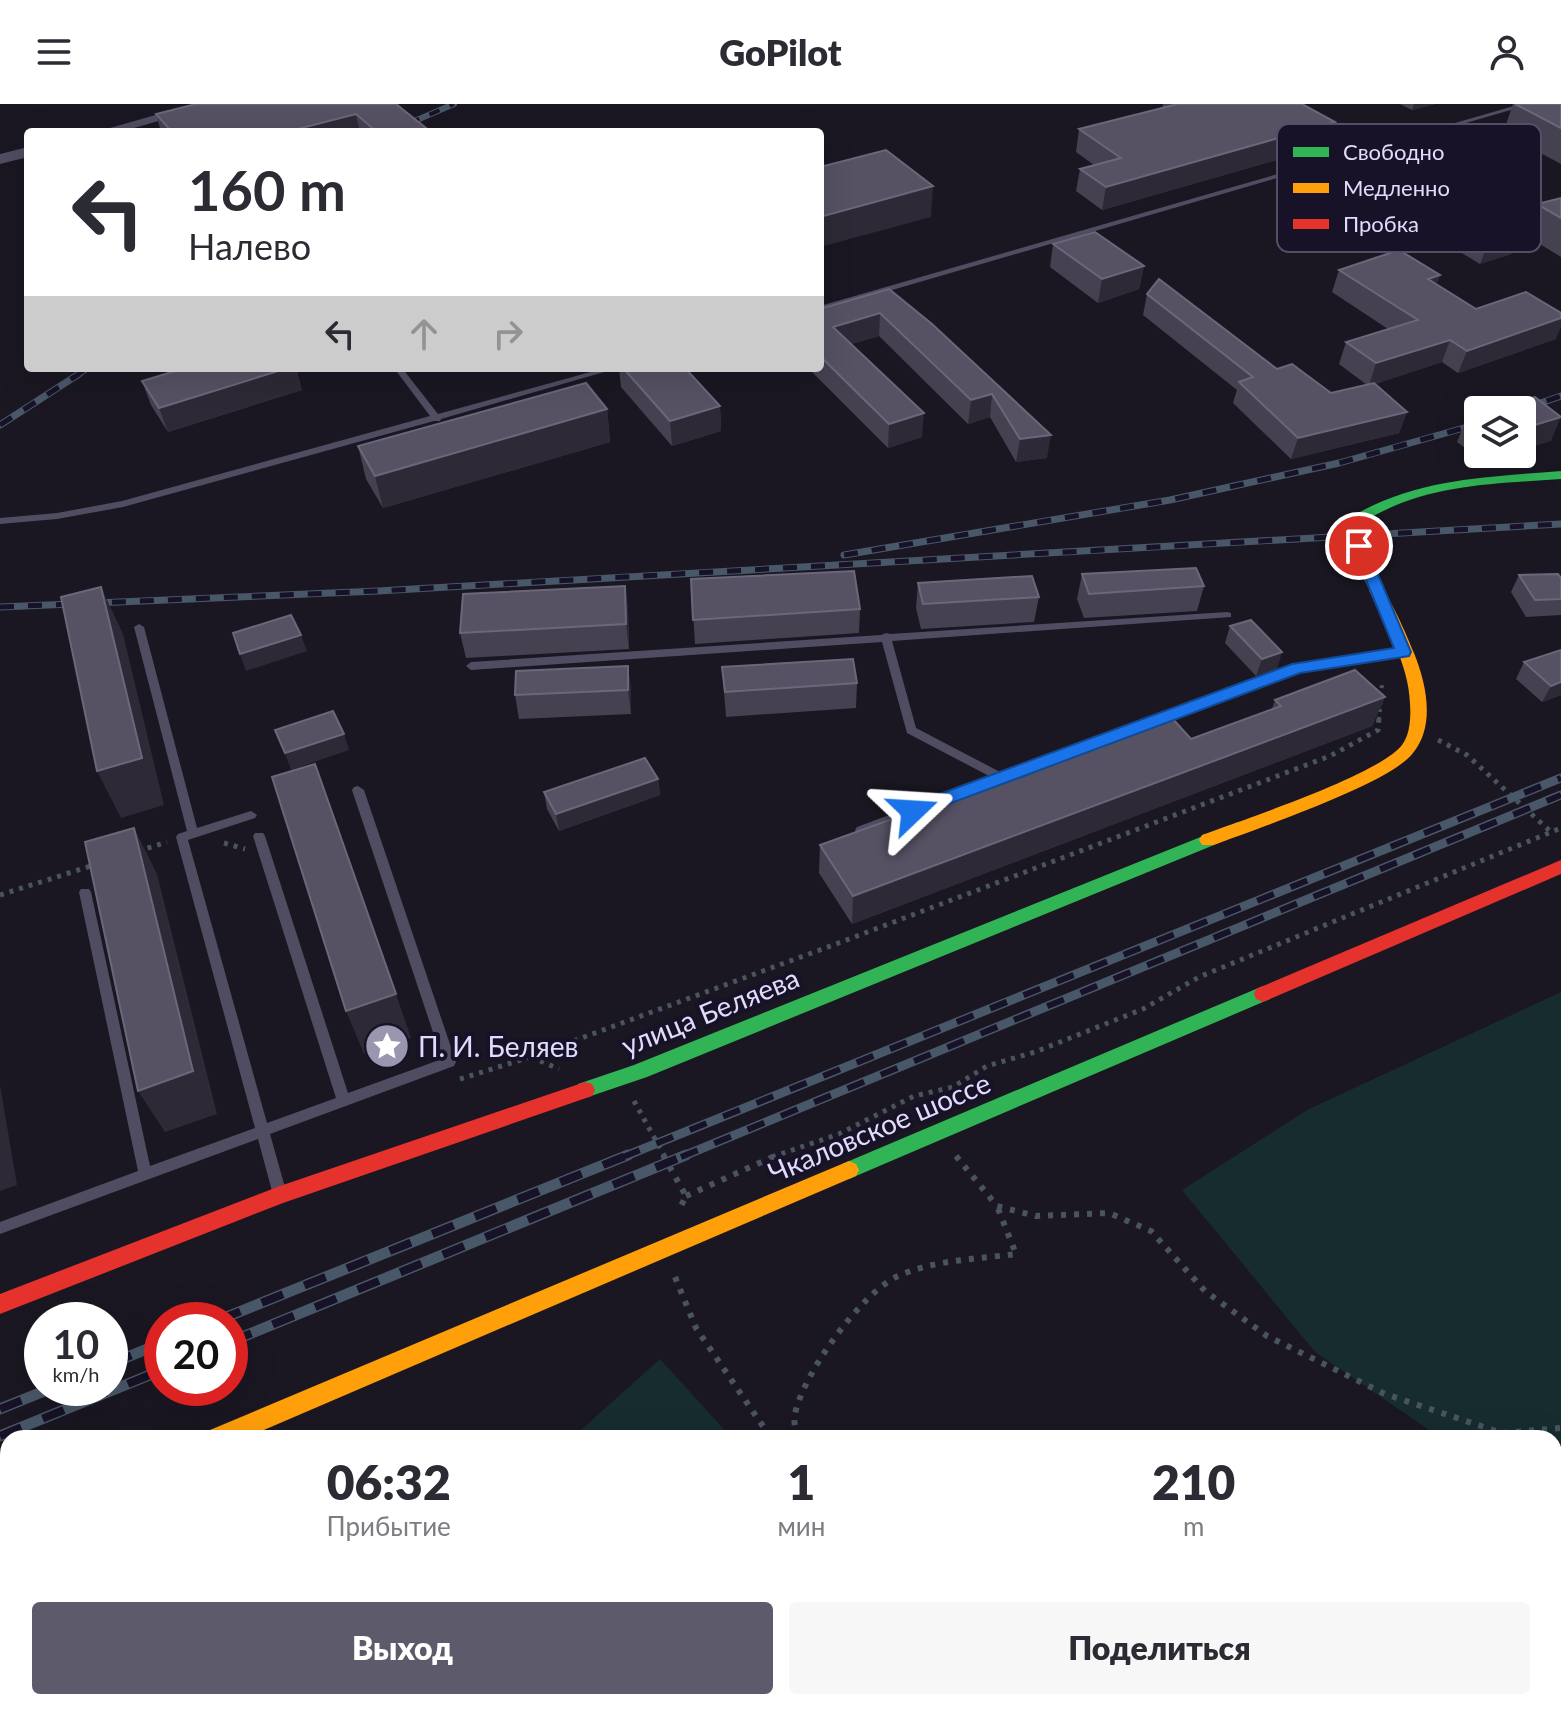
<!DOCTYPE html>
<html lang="ru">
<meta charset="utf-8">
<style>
body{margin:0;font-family:Lato,sans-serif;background:#f7f7f7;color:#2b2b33;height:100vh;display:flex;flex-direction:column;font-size:30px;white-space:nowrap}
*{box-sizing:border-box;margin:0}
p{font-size:26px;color:#7c7c81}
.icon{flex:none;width:44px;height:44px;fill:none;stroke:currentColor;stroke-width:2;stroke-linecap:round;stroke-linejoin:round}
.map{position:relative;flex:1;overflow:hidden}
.sheet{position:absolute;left:0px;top:1326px;width:1562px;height:280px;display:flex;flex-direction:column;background:#fff;border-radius:24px 24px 0 0;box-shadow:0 8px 32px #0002}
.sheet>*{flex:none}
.top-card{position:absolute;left:24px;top:24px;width:800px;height:244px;border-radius:8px;box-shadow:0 8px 32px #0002;background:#fff;color:#2b2b33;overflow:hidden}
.controls{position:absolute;left:1464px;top:292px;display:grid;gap:16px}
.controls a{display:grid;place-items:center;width:72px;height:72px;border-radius:8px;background:#fff;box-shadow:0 8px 32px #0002;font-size:40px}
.speed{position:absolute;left:24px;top:1198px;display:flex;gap:16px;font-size:40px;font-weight:700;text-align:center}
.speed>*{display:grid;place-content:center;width:104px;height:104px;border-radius:50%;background:#fff;box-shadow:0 8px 32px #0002;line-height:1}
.speed small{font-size:20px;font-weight:400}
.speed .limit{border:12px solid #d22;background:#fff;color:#111}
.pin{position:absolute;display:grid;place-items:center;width:68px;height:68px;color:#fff;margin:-34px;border:4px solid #fff;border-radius:50%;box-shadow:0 2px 8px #0007}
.me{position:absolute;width:88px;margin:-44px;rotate:70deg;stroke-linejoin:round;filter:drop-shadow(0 0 6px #0008)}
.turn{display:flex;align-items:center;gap:28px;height:168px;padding:0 32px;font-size:36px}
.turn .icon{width:104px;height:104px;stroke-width:2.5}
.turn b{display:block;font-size:56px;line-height:68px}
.lanes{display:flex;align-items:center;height:76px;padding:0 32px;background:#0003;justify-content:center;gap:40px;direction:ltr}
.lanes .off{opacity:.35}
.eta{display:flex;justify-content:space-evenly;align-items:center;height:136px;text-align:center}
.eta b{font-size:48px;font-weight:800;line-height:56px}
.primary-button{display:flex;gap:16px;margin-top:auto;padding:16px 32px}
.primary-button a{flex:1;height:92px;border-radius:8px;background:#5d5b6b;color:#fff;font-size:32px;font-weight:800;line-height:92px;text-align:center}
.primary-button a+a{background:#f7f7f7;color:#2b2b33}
header{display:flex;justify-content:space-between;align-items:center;height:104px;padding:0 32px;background:#fff;font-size:36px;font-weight:800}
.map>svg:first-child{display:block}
.green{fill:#162c2e}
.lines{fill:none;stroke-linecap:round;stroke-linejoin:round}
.path-far2{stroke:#4a5461;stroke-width:4;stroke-dasharray:3 5;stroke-linecap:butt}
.path-far1{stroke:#4a5461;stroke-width:5;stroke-dasharray:4 6;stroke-linecap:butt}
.path{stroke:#4a5461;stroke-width:6;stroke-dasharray:5 8;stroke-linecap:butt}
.lane{fill:#504d62;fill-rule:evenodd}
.street{fill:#504d62;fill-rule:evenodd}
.fast{fill:#30b455;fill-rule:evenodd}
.slow{fill:#ff9f0a;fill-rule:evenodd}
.jam{fill:#e5322d;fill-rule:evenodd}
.rail-far3-casing{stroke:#495869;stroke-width:6}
.rail-far2-casing{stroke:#495869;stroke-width:7}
.rail-far1-casing{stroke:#495869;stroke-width:9}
.rail-casing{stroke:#495869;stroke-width:11}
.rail-far3{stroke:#171227;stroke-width:4;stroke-dasharray:11;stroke-linecap:butt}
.rail-far2{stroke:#171227;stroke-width:5;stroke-dasharray:14;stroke-linecap:butt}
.rail-far1{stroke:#171227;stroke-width:6;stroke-dasharray:18;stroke-linecap:butt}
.rail{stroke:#171227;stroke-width:8;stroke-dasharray:23;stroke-linecap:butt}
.wall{fill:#454151}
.shaded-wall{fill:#2d2936}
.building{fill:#565163;stroke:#6b677b;stroke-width:2}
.route{fill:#1a73e8;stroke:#114b97;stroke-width:2}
.labels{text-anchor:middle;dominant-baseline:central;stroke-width:8;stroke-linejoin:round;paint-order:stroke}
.street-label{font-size:28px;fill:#e1dbfc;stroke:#171227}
.poi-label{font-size:28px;fill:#e1dbfc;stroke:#171227;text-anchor:start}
.key{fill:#171227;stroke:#544e67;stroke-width:2}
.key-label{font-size:22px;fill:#e1dbfc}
</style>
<header><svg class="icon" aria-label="menu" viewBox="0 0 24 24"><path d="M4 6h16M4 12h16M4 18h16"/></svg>GoPilot<svg class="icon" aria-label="person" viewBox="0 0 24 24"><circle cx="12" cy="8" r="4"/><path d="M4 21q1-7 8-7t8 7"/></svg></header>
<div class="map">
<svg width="1561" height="1606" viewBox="0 0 1561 1606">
<rect width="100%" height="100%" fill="#1a1722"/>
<g class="green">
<polygon points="1561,888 1561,1416 1554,1412 1554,1334 1441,1334 1315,1248 1182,1086 1309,1005"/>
<polygon points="660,1255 732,1334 572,1334"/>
<polygon points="113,1598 973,1598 980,1606 97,1606"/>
</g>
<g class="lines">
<polyline class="path-far2" points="1379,616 1382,580"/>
<g class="path-far1">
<polyline points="1438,636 1467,651 1551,728"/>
<polyline points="224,739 245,745"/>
<polyline points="138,747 167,738"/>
<polyline points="0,791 94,761"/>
<polyline points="531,953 559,965"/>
<polyline points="460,975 530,953 836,840 1330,652 1378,626 1379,614"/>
<polyline points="634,997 665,1053"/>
<polyline points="772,1053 839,1030 914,992 953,983 987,962 1035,948 1143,905 1199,873 1561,724"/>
</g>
<g class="path">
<polyline points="663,1051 686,1092 680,1104"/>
<polyline points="956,1052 997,1102 1036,1112 1109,1109 1151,1127 1205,1187 1267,1232 1385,1290 1502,1329 1561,1324"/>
<polyline points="686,1092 777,1051"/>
<polyline points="675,1173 696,1224 771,1334"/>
<path d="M797,1334C796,1326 793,1317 795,1310C803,1270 860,1191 896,1173C932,1156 977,1155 1016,1150L997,1102"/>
<polyline points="0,1589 8,1585"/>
<polyline points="1033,1598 1040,1606"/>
</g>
<g class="lane">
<polygon points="1521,0 1531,0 820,207 820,202"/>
<polygon points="394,264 402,264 438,310 605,264 618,264 441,315 440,317 434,317 123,403 57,415 0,420 0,414 57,409 122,397 430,312"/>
<polygon points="1227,508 1231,509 1231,513 892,537 916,624 1002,669 1293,562 1403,545 1408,548 1403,551 1299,567 861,730 857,729 855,726 857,723 991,673 907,629 882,538 471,566 466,562 471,558 881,531 886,529 890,530"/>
<polygon points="139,520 144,523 197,724 251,707 257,711 255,714 188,736 267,1019 336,994 253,732 255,729 263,729 265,732 348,989 442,955 352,686 354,683 358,682 364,686 456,958 454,962 270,1030 286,1087 284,1091 279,1093 274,1091 272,1087 258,1035 0,1130 0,1118 138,1067 79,788 81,785 89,785 91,788 150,1062 255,1024 176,733 178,730 187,727 134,523"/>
</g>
<g class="street">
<polygon points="194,0 218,0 120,28 96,28"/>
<polygon points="28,43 28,53 0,60 0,50"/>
</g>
<g class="fast">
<path d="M1561,367V375C1493,380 1425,380 1365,417L1367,441L1383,486L1376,491C1361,484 1348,428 1353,412C1417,374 1489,373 1561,367Z"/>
<polygon points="1208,730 1217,736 1214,741 647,973 585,994 578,992 575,986 578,980 634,961"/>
<polygon points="1263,882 1270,885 1272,890 1270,895 856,1072 849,1075 842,1072 839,1066 842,1060"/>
</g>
<g class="slow">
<path d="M1376,481C1388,485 1408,535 1414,549C1426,579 1436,621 1413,649C1388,681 1257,724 1214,741H1202L1199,736L1202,731C1242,716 1379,671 1402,641C1410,631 1411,613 1410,600C1409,559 1385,522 1369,486Z"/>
<polygon points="849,1057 856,1060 859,1066 856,1072 245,1334 206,1334 210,1326"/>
<polygon points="8,1412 8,1436 0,1439 0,1415"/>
</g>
<g class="jam">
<polygon points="1561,756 1561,770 1270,895 1263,898 1256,895 1254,890 1256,885"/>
<polygon points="585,978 592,980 595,986 592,992 283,1099 0,1210 0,1190 280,1082"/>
</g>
<g class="rail-far3-casing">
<g id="rail-far3">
<polyline points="389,28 454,0"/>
<polyline points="76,272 88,264"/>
</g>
</g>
<g class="rail-far2-casing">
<g id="rail-far2">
<polyline points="1520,306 1561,292"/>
<polyline points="0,321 79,270"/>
<polyline points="844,451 1170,396 1339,359 1478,320"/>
<polyline points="0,503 378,487 1561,420"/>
</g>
</g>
<g class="rail-far1-casing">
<g id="rail-far1">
<polyline points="623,1053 1561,674"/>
<polyline points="681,1053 1561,691"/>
</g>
</g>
<g class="rail-casing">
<g id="rail">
<polyline points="219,1216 628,1051"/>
<polyline points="230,1238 686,1051"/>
<polyline points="110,1260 162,1239"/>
<polyline points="0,1305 52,1284"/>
<polyline points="0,1332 162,1266"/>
</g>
</g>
<use href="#rail-far3" class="rail-far3"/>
<use href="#rail-far2" class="rail-far2"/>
<use href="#rail-far1" class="rail-far1"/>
<use href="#rail" class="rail"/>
</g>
<g class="wall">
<polygon points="196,0 400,0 397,1 431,28 161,28 156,10"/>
<polygon points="1163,0 1302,0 1329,41 1102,106 1076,87 1080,65 1094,61 1076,48 1079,25 1162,4"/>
<polygon points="1400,0 1435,0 1412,6"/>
<polygon points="1513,0 1561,0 1561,60 1503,29"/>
<polygon points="1356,50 1523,120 1511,150 1480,160 1347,80"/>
<polygon points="1561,94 1561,153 1525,131 1537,100"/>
<polygon points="1053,140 1144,162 1139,185 1098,199 1050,163"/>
<polygon points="1339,166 1440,171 1436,180 1476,205 1556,235 1458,269 1442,258 1375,280 1407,308 1399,329 1291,355 1233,299 1237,286 1143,211 1147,190 1277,265 1331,289 1367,281 1339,260 1346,238 1388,225 1332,188"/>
<polygon points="889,185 932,220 1047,354 1016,358 990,313 968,320 879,232 851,240 922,333 888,344 808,264 820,264 820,205"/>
<polygon points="185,264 296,264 302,286 168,328 151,301 142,277"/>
<polygon points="619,264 685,264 720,302 721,327 672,342 621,283"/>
<polygon points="607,305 610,338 383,404 366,375 358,342"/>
<polygon points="1478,310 1478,350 1509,350 1484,358 1457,338 1467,313"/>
<polygon points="1082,470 1204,482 1197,507 1084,514 1077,495"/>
<polygon points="1519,471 1561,474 1561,511 1526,513 1511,488"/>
<polygon points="691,475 860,505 859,529 695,540"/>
<polygon points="918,479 1039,493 1034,518 921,525 916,504"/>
<polygon points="625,482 628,506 629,545 466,554 460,529"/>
<polygon points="1230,522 1277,565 1256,572 1225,539"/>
<polygon points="1561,546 1561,591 1542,598 1516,575 1524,558"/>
<polygon points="628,562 631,587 631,610 519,615 515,591"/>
<polygon points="722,563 857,579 856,604 726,613"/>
<polygon points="1385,593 1372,622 852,820 819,769 820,741 1191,635 1272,605 1275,596"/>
<polygon points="658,675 660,691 559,727 547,705 544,688"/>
</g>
<g class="shaded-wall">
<polygon points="1414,0 1435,0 1412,6"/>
<polygon points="356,10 360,28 286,28"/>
<polygon points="1335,18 1329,41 1102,106 1106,83"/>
<polygon points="933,82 931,113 820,143 820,113"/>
<polygon points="1523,120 1511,150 1480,160 1492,129"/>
<polygon points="1144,162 1139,185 1098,199 1102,175"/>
<polygon points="1440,171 1432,193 1428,175"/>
<polygon points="880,209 879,232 832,246 833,223"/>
<polygon points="1561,214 1561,223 1556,235 1458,269 1467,247"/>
<polygon points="1450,236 1442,258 1369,282 1376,259"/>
<polygon points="288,264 296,264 302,286 168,328 159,304"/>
<polygon points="992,290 990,313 968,320 971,296"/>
<polygon points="720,302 721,327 672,342 670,317"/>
<polygon points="607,305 610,338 383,404 375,372"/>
<polygon points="1407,308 1399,329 1291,355 1298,334"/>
<polygon points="924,309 922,333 888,344 889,320"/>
<polygon points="1561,313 1551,337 1522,346 1522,325"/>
<polygon points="1051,331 1047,354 1016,358 1020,335"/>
<polygon points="1487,350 1509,350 1484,358"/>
<polygon points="625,482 628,506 629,545 626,520"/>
<polygon points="101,483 123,530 164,701 121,714 97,667"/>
<polygon points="301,531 307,547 246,567 240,550"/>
<polygon points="1282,548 1277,565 1256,572 1262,555"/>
<polygon points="628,562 631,587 631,610 628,586"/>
<polygon points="1561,578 1561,591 1542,598 1551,582"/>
<polygon points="1385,593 1372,622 852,820 853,792"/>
<polygon points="344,630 349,646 291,666 285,649"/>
<polygon points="658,675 660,691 559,727 556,710"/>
<polygon points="134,724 157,770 217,1010 165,1028 138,987"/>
<polygon points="396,890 411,934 364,950 346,907"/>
<polygon points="0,981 17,1081 0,1087"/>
</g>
<g class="building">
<polygon points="196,0 396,0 431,28 377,28 356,10 286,28 172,28 156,10"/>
<polygon points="1178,0 1302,0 1335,18 1106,83 1080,65 1121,54 1079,25"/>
<polygon points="1515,0 1561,0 1561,24"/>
<polygon points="886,46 933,82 820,113 820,63"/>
<polygon points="1561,94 1561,114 1537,100"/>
<polygon points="1095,128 1144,162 1102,175 1053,140"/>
<polygon points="1399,146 1440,171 1428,175 1476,205 1526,188 1561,209 1561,214 1467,247 1450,236 1376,259 1346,238 1418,216 1339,166"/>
<polygon points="1159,175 1277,265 1292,260 1331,289 1374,279 1407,308 1298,334 1239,278 1253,273 1147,190"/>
<polygon points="889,185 932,220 1051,331 1020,335 992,290 971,296 880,209 833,223 924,309 889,320 820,252 820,205"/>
<polygon points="185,264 288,264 159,304 142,277"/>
<polygon points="623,264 685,264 720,302 670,317"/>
<polygon points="586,279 607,305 375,372 358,342"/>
<polygon points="1535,293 1561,313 1522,325 1522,306 1491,306"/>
<polygon points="1478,310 1478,321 1467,313"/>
<polygon points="1196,464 1204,482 1089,490 1082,470"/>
<polygon points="854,467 860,505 693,516 691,475"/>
<polygon points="1558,470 1561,474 1561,495 1535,496 1519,471"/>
<polygon points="1032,472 1039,493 923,500 918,479"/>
<polygon points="625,482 626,520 460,529 463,490"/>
<polygon points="101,483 142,654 97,667 61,493"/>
<polygon points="291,511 301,531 240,550 233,529"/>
<polygon points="1251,516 1282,548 1262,555 1230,522"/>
<polygon points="1561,546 1561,578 1551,582 1524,558"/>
<polygon points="853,555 857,579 725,588 722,563"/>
<polygon points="628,562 628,586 515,591 516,567"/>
<polygon points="1355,566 1385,593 853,792 820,741 1172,614 1191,635 1281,602 1275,596"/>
<polygon points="333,607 344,630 285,649 275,626"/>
<polygon points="645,654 658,675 556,710 544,688"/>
<polygon points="315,660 396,890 346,907 272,673"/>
<polygon points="134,724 193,967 138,987 85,738"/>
</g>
<polygon class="route" points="1359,437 1366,442 1411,548 1409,552 1300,569 919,711 907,711 907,702 1292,560 1394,544 1352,442"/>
<defs>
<g id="sight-disc" transform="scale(2.3)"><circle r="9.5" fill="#9b96b0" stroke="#171227"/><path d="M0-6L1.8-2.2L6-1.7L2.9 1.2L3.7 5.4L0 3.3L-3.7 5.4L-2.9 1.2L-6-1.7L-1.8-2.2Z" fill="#fff"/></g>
</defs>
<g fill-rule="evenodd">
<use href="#sight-disc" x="387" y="942"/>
</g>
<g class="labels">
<g class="street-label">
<text transform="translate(710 907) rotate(-22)">улица Беляева</text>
<text transform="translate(879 1023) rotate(-23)">Чкаловское шоссе</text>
</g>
<g class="poi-label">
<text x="418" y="942">П. И. Беляев</text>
</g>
</g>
<rect x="1277" y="20" width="264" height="128" rx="12" class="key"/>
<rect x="1293" y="43" width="36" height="10" fill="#30b455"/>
<rect x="1293" y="79" width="36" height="10" fill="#ff9f0a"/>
<rect x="1293" y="115" width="36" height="10" fill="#e5322d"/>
<g class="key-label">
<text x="1343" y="56">Свободно</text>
<text x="1343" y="92">Медленно</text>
<text x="1343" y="128">Пробка</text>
</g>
</svg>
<div class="controls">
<a><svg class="icon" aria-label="layers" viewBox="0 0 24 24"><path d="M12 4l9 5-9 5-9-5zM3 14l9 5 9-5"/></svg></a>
</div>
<div class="speed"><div>10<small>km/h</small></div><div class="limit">20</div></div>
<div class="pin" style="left:1359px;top:442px;background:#d93025"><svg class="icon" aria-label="arrive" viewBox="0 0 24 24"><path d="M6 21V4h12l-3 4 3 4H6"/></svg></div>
<svg class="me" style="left:913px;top:707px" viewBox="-20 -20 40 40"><path d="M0-17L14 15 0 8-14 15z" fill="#1a73e8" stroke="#fff" stroke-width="4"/></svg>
<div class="top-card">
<div class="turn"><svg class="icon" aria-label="left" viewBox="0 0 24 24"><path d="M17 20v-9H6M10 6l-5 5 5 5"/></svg><div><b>160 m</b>Налево</div></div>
<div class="lanes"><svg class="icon" aria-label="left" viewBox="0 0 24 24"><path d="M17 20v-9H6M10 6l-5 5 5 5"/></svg><svg class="icon off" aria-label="ahead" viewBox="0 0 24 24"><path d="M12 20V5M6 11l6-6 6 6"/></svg><svg class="icon off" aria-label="right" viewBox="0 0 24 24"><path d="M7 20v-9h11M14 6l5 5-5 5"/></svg></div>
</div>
<section class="sheet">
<div class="eta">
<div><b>06:32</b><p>Прибытие</p></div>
<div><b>1</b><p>мин</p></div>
<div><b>210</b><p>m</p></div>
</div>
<div class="primary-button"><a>Выход</a><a>Поделиться</a></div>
</section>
</div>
